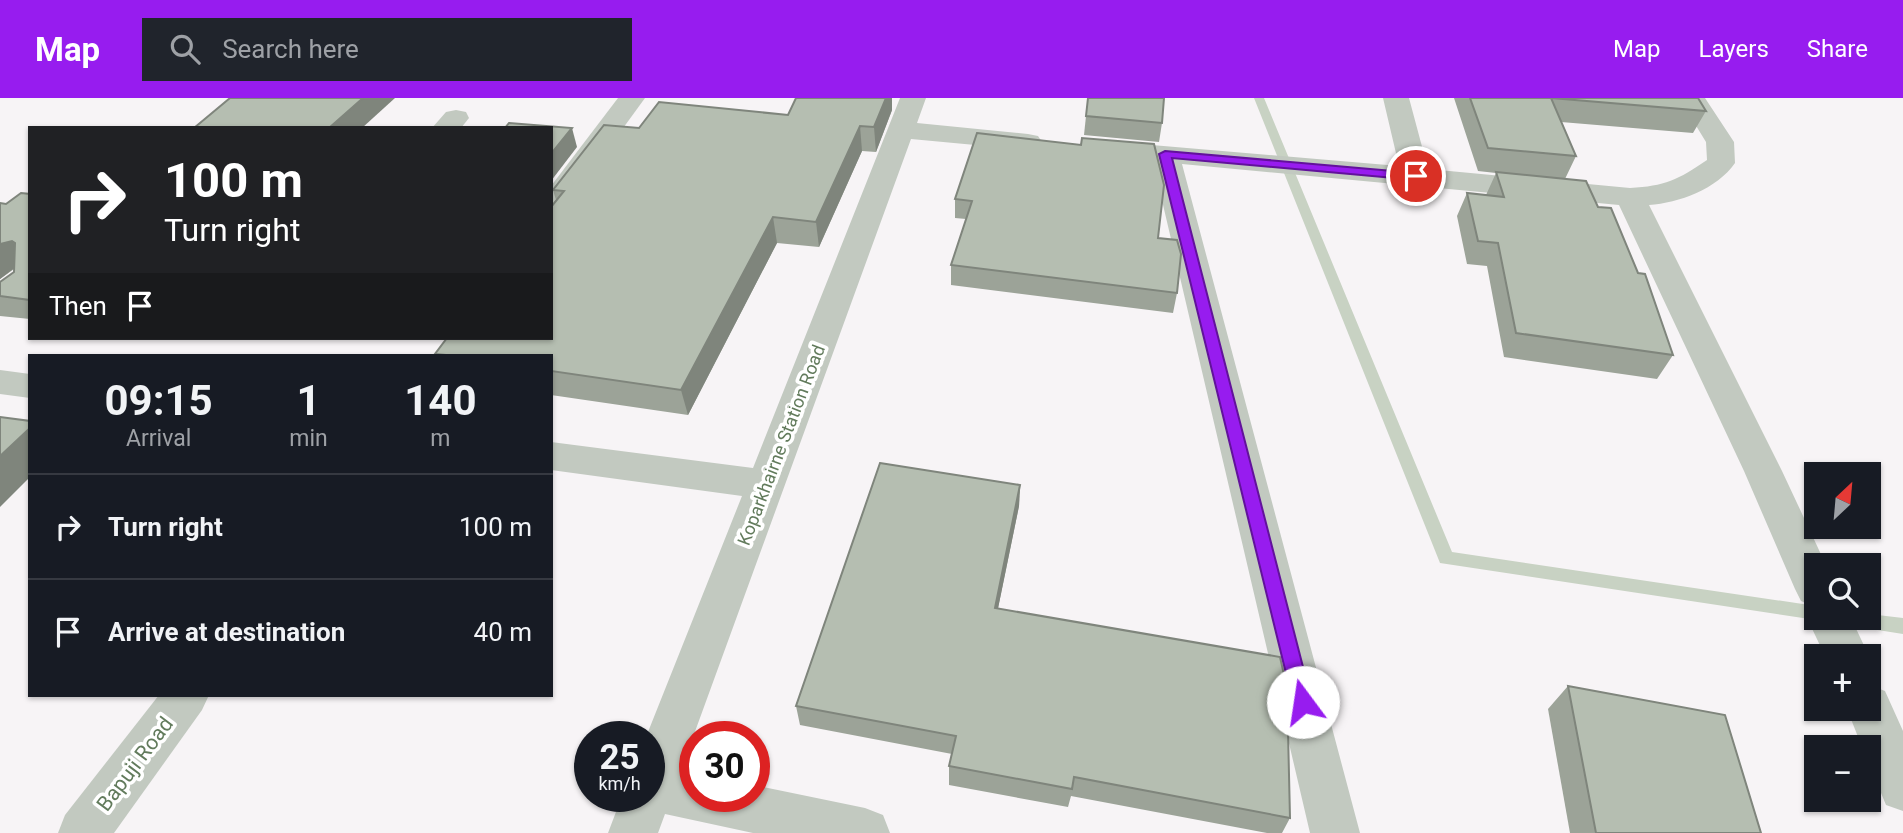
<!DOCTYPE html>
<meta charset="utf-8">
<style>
body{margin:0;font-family:Roboto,sans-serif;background:#20242c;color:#f1f3f6;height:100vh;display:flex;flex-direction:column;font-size:26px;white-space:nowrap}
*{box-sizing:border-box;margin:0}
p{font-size:23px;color:#9ea1a6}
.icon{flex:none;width:38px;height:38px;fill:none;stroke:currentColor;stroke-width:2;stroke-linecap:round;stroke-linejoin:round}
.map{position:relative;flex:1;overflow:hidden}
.sheet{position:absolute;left:28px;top:256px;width:525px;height:343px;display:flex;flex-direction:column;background:#171b24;border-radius:0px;box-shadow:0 2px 5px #0004}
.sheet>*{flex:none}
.hud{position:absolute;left:28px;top:28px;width:525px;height:214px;border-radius:0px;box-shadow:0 2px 5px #0004;background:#202124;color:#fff;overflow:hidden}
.needle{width:46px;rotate:26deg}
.fabs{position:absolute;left:1804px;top:364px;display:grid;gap:14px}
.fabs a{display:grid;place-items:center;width:77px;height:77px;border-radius:0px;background:#171b24;box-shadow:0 2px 5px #0004;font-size:35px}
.speed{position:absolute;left:574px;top:623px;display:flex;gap:14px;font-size:35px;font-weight:700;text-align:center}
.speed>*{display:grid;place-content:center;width:91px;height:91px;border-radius:50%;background:#171b24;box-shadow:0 2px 5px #0004;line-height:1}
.speed small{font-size:18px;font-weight:400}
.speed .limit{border:10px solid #d22;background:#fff;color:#111}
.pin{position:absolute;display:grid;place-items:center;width:60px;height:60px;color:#fff;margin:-30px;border:4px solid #fff;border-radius:50%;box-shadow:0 2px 7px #0007}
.me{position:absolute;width:77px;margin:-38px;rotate:346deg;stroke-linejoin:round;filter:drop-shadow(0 0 5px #0008)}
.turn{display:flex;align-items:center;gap:24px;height:147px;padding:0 21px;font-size:32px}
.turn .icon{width:91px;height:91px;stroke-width:2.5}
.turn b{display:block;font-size:49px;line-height:60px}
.then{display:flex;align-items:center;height:66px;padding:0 21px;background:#0003;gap:14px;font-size:26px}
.eta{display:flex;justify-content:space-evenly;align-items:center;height:119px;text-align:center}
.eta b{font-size:42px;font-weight:700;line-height:49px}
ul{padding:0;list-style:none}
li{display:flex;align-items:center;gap:21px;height:105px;padding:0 21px;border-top:2px solid #363941}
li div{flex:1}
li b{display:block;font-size:26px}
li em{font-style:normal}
header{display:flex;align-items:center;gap:42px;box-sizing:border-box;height:98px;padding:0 35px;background:#971cef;color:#fff}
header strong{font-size:33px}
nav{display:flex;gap:38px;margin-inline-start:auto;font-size:24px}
.search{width:490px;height:63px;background:#20242c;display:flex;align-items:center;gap:18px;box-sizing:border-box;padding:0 24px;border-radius:0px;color:#9ea1a6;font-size:26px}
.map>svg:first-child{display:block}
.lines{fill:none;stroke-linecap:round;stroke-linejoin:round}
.stream{fill:#c8d2c3;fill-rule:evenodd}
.minor{fill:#c2c9c0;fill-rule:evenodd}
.wall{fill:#9ca398}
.shaded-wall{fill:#7f857c}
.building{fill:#b5beb1;stroke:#7f857c;stroke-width:2}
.route{fill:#971cef;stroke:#62129b;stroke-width:2}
.labels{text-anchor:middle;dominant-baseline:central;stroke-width:7;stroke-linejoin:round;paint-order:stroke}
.street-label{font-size:18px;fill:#627b5c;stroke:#fff}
.near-street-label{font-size:21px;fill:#627b5c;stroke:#fff}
</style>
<header>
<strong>Map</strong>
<div class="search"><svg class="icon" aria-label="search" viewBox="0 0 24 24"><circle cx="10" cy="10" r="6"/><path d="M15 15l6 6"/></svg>Search here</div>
<nav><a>Map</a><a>Layers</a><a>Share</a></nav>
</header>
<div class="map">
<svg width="1903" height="735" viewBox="0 0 1903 735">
<rect width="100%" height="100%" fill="#f7f4f6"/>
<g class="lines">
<g class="stream">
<polygon points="1254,0 1264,0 1452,454 1816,508 1816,520 1822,520 1816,522 1440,465"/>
<polygon points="1869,516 1903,520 1903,536 1846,527 1840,525 1837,520 1869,520"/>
</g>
<g class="minor">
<polygon points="618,0 645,0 562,114 551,117 551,88"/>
<polygon points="900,0 926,0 917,25 1028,36 1038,38 1042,44 1038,50 1028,52 911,41 681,672 695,675 695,698 754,698 754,687 865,710 883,717 890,735 753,735 665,716 658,735 608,735 622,698 649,698 649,639 646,639 742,398 551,372 551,344 753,370"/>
<path d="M1383,0H1409L1428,71L1630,90C1665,88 1678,82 1707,62L1706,44L1679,0H1705L1734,44L1735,65C1717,91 1679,105 1649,107L1782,373L1826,467H1816V520H1851L1869,558V559L1825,558L1807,520L1813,508L1801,503L1795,491L1744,373L1619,107L1182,66L1360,735H1310L1153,64L1130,60L1126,54L1130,48L1140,46L1399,68Z"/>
<polygon points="456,12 466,14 469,20 461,30 432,30 446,14"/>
<polygon points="0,272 30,276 30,300 0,296"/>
<polygon points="1869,587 1885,593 1903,633 1903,713 1886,707 1869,666 1869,649 1862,649 1847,611 1869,611"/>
<polygon points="159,597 209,597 202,612 114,735 58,735 65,717"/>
</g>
</g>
<g class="wall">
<polygon points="1454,0 1698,0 1706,13 1693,35 1561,24 1576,58 1565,81 1598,109 1638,175 1673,257 1657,281 1504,259 1487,168 1467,166 1457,118 1467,95 1486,97 1496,75 1478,73"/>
<polygon points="892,12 876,54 862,53 819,149 777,145 688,317 551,297 551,257 435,257 435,256 556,102 553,92 639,30 788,17"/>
<polygon points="1086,18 1162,25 1159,44 1084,37"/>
<polygon points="977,35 1158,140 1177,195 1173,215 951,187 951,167 966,121 955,120 955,101"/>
<polygon points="30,96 30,221 0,218 0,184 14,174 14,171 0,181 6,106"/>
<polygon points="1020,387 1019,408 998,510 1290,720 1282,735 1267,735 1071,698 1068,709 949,687 949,668 952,656 800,627 796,608"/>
<polygon points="1568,588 1761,735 1570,735 1548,611"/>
</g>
<g class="shaded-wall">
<polygon points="363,0 395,0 362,30 329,30"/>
<polygon points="886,0 892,0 892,12 876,54 874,29"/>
<polygon points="860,28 862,53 819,149 816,124"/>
<polygon points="572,30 577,49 551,83 551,56"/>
<polygon points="773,119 777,145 688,317 681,292"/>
<polygon points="12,143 29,164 17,168 0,181 0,146"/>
<polygon points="30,330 30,379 0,409 0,358"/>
<polygon points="1020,387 1019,408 994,530 995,510"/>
</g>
<g class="building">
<polygon points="230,0 363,0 329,30 194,30"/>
<polygon points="796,0 886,0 874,29 860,28 816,124 773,119 681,292 551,273 551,257 446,257 435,256 447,240 551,240 551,109 564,93 553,92 604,27 639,30 659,4 788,17"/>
<polygon points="1088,0 1164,0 1162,25 1086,18"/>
<polygon points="1470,0 1698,0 1706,13 1551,0 1576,58 1488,50"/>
<polygon points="509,25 572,30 551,56 551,30 505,30"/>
<polygon points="977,35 1081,47 1082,40 1154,46 1164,87 1158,140 1177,142 1181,156 1177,195 951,167 972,103 955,101"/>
<polygon points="1496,74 1586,83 1598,109 1611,110 1638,175 1645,176 1673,257 1516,235 1498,145 1478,143 1467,95 1504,99"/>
<polygon points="21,95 30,96 30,202 0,198 0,184 14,174 15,145 12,143 0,146 0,105 6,106"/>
<polygon points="0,319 30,323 30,330 0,358"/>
<polygon points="880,365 1020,387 995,510 1280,559 1287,590 1290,720 1074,679 1072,691 949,668 956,638 796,608"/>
<polygon points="1568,588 1725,617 1761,735 1596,735"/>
</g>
<polygon class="route" points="1165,53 1416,75 1422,78 1416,82 1172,60 1312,604 1309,611 1303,613 1296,611 1293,604 1159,56"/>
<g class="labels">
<g class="street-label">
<text transform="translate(781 347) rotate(-69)">Koparkhairne Station Road</text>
</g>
<g class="near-street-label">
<text transform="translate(135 666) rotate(-53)">Bapuji Road</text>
</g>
</g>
</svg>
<div class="fabs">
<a><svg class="needle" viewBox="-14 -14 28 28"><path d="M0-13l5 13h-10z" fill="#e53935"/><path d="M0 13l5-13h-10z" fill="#9ea1a6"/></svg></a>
<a><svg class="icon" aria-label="search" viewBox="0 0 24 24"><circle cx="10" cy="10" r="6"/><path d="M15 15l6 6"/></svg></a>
<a>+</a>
<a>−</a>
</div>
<div class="speed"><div>25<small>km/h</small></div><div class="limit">30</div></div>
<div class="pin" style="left:1416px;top:78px;background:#d93025"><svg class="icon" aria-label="arrive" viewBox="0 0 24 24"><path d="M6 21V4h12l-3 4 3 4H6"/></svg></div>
<svg class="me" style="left:1303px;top:604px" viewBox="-20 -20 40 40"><circle r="19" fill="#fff"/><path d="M0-13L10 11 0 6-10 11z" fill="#971cef"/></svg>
<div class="hud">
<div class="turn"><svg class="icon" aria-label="right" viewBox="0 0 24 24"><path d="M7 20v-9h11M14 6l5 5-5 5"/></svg><div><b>100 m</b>Turn right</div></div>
<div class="then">Then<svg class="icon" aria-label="arrive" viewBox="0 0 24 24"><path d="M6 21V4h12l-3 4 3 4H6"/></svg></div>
</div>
<section class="sheet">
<div class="eta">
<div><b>09:15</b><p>Arrival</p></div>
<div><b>1</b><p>min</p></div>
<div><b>140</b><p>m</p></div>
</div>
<ul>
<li><svg class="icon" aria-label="right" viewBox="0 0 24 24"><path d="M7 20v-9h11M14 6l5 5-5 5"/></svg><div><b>Turn right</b></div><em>100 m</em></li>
<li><svg class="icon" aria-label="arrive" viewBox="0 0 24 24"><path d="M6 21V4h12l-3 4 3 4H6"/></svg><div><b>Arrive at destination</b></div><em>40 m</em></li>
</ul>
</section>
</div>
